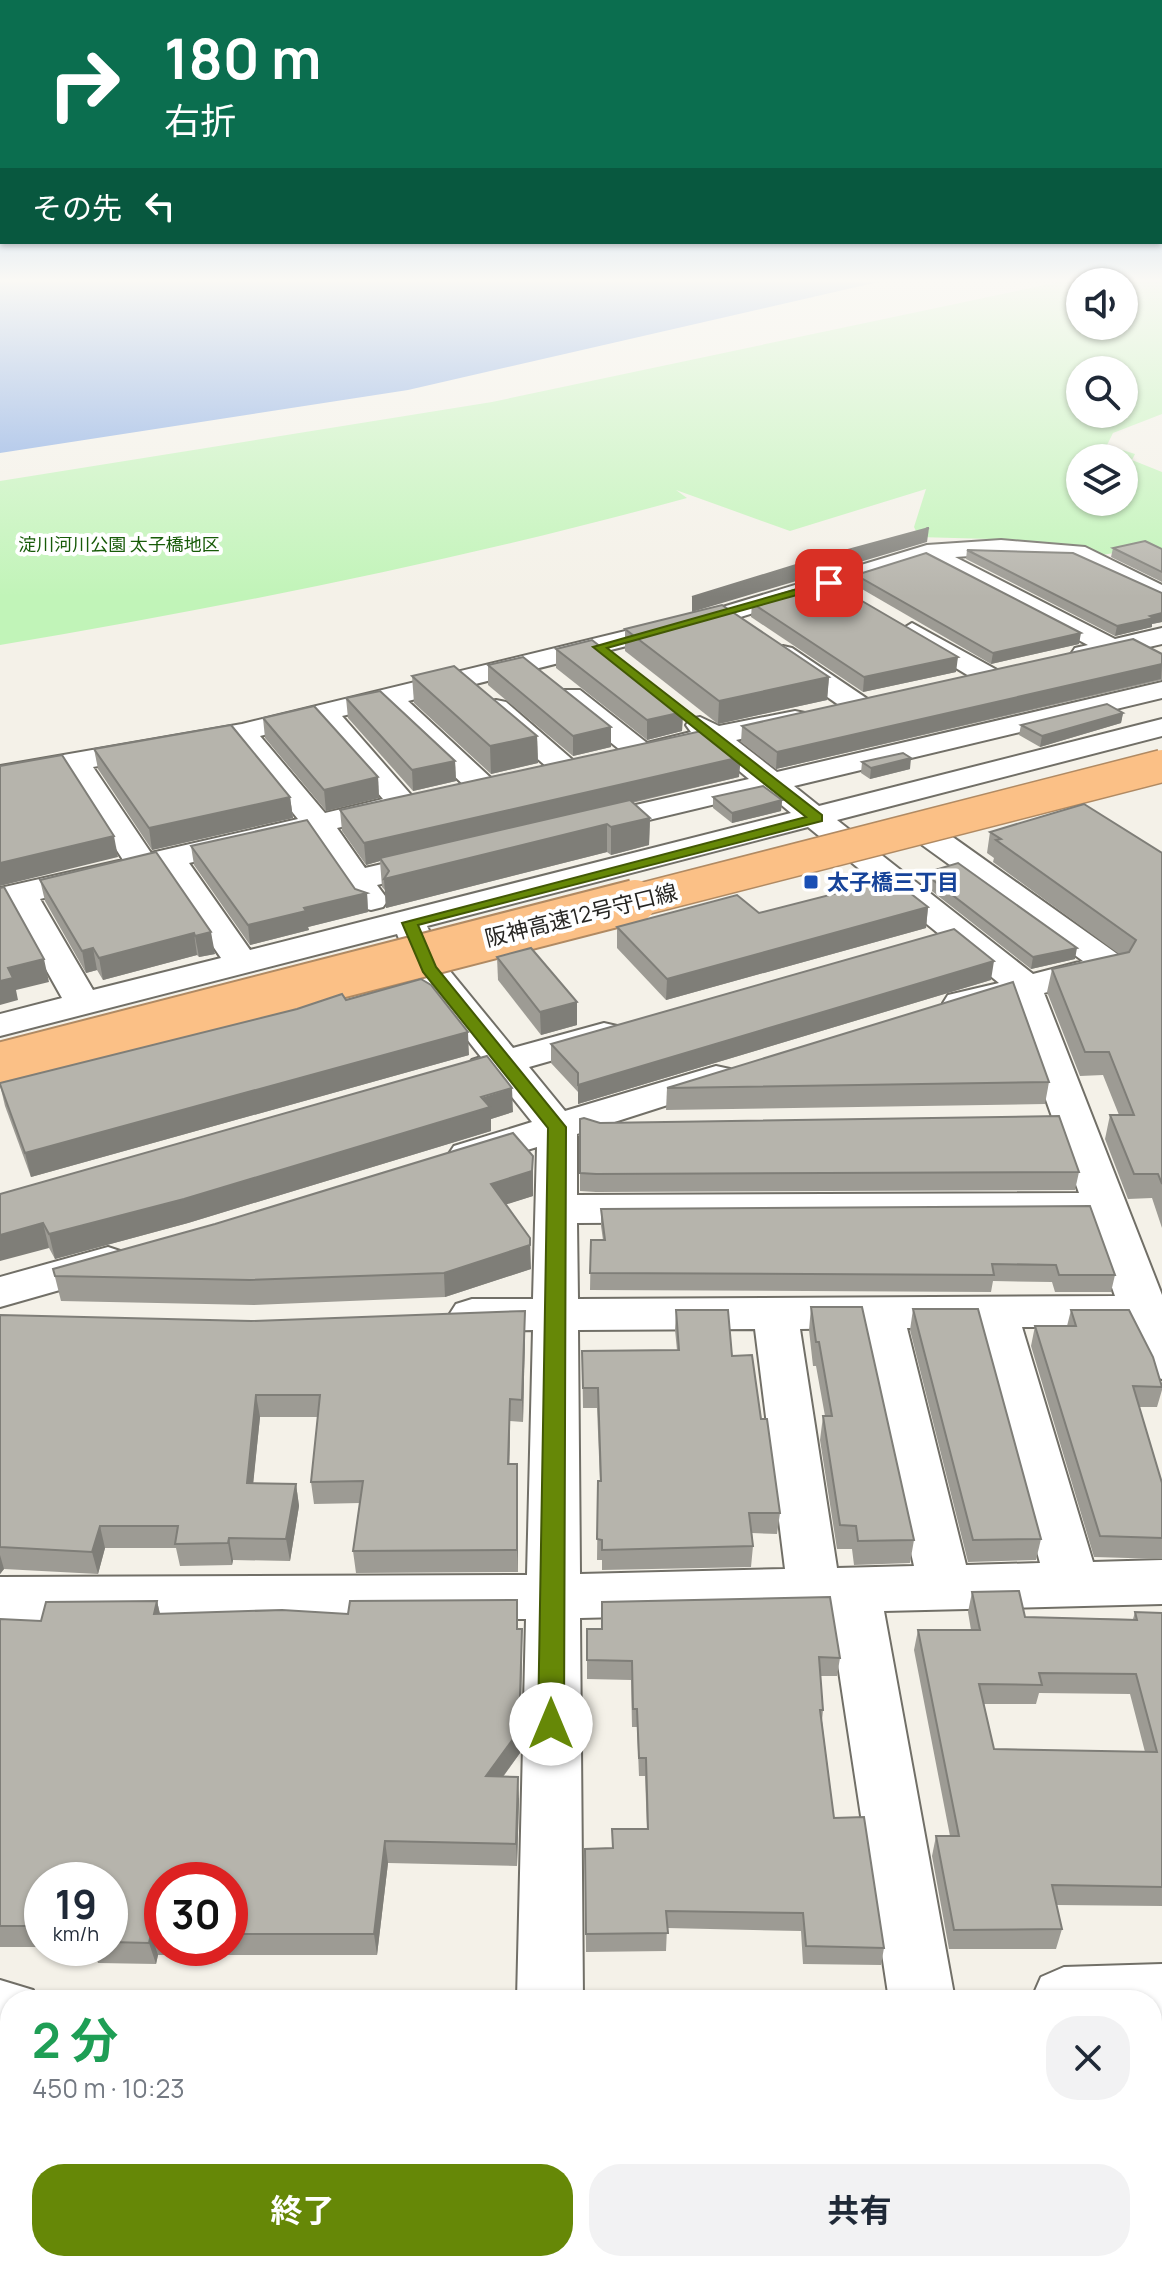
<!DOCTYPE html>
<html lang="ja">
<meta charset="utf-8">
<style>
body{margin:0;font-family:Manrope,"Noto Sans JP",sans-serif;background:#f2f2f3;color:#1f2937;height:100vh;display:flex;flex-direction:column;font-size:30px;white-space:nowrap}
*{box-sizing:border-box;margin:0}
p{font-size:26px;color:#747a83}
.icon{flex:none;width:44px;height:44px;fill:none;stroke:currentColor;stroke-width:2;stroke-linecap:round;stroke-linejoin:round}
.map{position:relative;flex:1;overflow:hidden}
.details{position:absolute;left:0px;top:1990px;width:1162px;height:282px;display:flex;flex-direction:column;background:#fff;border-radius:32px 32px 0 0;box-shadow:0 2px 6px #0004}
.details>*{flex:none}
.banner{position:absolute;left:0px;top:0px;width:1162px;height:244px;box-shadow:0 2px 6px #0004;background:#0b6e4f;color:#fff;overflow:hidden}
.tools{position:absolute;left:1066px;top:268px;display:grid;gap:16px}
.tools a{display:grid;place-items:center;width:72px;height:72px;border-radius:50%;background:#fff;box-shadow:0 2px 6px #0004;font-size:40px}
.speed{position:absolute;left:24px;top:1862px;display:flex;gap:16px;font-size:40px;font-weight:700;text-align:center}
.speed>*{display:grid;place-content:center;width:104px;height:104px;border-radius:50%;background:#fff;box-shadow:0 2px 6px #0004;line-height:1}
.speed small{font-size:20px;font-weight:400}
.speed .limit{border:12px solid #d22;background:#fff;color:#111}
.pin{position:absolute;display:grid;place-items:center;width:68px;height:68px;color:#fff;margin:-34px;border-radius:16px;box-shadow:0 4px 12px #0006}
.me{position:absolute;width:88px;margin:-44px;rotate:0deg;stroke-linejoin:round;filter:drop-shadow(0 0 6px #0008)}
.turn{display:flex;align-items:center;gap:28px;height:168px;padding:0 32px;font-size:36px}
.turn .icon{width:104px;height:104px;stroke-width:2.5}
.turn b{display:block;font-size:56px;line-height:68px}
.then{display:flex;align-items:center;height:76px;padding:0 32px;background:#0003;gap:16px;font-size:30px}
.round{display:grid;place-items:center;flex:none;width:84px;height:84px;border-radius:32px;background:#f2f2f3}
.headline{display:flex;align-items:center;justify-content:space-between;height:136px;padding:0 32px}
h1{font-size:48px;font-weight:700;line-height:60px;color:#1e9e55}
.button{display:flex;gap:16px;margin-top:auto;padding:16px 32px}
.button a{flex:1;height:92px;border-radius:32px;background:#668807;color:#fff;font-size:32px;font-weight:700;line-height:92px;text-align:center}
.button a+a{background:#f2f2f3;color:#1f2937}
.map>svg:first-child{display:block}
.green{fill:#c1f4b8;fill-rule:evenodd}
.water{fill:#80a6e3}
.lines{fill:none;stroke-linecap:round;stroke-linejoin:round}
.minor-casing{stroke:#716f67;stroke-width:4}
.minor{fill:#fff;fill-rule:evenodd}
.highway-bridge-far1-casing{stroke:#b08a63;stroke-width:35;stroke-linecap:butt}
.highway-bridge-casing{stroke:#b08a63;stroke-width:46;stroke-linecap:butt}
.highway-bridge-far1{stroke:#fbc086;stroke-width:32}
.highway-bridge{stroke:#fbc086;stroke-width:42}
.wall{fill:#9d9b94;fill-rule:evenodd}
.shaded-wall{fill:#7f7e78}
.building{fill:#b6b4ac;stroke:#7f7e78;stroke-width:2;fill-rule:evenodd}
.route{fill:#668807;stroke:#425805;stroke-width:2}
.transit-dot{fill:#1a4fb4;stroke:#fff;stroke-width:3}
.labels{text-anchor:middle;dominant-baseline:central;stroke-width:8;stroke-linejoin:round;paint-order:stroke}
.far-park-label{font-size:18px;fill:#185b09;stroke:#fff}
.transit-label{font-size:22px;font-weight:bold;fill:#164399;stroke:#fff;text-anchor:start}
.street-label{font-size:22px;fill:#262522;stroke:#fff}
</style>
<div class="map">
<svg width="1162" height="2271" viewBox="0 0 1162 2271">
<rect width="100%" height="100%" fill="#f4f1e8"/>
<path class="green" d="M1073,279H1162V414L1113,433L1107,445L1135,454L1132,460L1162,472V555L1138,549L1096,556L990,539L919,537L914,527L926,489L790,531L676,490L687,498C461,560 231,606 0,645V481L492,402ZM1080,282H1124V326H1080ZM1080,370H1124V414H1080ZM1080,458H1124V502H1080Z"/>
<polygon class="water" points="0,279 891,279 408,390 0,453"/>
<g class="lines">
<g class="minor-casing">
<g id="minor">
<path d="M1001,540L1085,547L1162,585V601L1072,559L1001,554L955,557L1115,639L1162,628V644L1084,662L1075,660L1071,654L1075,648L1088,645L925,560L734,619L408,701L493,780L497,786L493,792H471L382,707L342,716L419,804L415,810L337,828L365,868L434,852L445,855L450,862L445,869L377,885L388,900L383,907L371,910L359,907L310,835L189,863L250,950L791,813L766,792L590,834L579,832L575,825L579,818L749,779L708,745C685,750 649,762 629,757L560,702L556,696L560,690H580L647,743L691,732L686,725L690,719L700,717L719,726L795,711L805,713L809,719L805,725L736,740L777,772L1162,682V698L794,786L819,806L1162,719V736L837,820L1033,974L1083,961L918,842L913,835L918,828H940L1123,958L1129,965L1123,972L1044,993L1162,1295V1379L1146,1374L1126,1327H1022L1093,1562L1162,1560V1604L884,1611L955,2000H889L830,1612L580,1618L583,2000H517L526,1619L0,1621V1577L527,1575L533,1330L472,1331L456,1326L449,1315L456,1304L472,1299H533L537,1147L468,1168L454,1164L448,1155L454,1146L532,1122L496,1077L485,1079L472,1076L466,1068L472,1060L481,1057L411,968L397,934L0,1036V1014L62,998L10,905L0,908V888L123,860L67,772L0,784V766L242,724L716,609L927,545ZM317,722L383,799L325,813L260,736ZM235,742L298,819L151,853L93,767ZM808,827L999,983L948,995L943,1003L948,1011L961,1014L1011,1001L1079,1193L577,1195V1134L730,1085L735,1077L730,1069L716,1066L565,1111L529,1067L617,1042L623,1034L617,1026L604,1023L513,1048L445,965L427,926ZM161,870L221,958L93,990L40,899ZM1088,1220L1115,1296L578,1299L577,1223ZM861,1328L914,1566L837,1568L800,1329ZM907,1328H977L1040,1563L966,1565ZM755,1329L785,1569L580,1574L578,1330Z"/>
<polygon points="912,623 997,670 1001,676 997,682 979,682 903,636 899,631"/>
<polygon points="783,646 792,648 869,700 873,706 869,712 849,712 774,660 770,654"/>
<polygon points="496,700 506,702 575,762 580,768 575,774 555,774 486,714 482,708 486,702"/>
<polygon points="108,1247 123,1252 130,1262 123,1272 0,1307 0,1277"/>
<polygon points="1162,1964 1162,2030 1152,2030 1152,2000 1031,2000 1041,1977 1064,1967"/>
<polygon points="0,1980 33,1990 37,2000 10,2000 10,2046 0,2046"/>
<polygon points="512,2262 584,2262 585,2271 511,2271"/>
</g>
</g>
<use href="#minor" class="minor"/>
<g class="highway-bridge-far1-casing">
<polyline id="highway-bridge-far1" points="627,903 1162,766"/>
</g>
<g class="highway-bridge-casing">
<polyline id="highway-bridge" points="0,1064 635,901"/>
</g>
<use href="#highway-bridge-far1" class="highway-bridge-far1"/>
<use href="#highway-bridge" class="highway-bridge"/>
</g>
<g class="wall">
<polygon points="1113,548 1162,549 1162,582 1111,557"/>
<polygon points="967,550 1162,593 1162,622 1152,624 1152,627 1115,636 966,559"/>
<polygon points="856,575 1079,644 991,664 855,585"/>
<polygon points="752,603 956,672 863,692 751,617"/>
<polygon points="625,629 829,677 827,700 718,724 625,651"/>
<polygon points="556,649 683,712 682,731 647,740 556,668"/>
<polygon points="1162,654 1162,680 776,769 741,742 742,726"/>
<polygon points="488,665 611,747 573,756 488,685"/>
<polygon points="412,676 537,736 538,763 491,774 414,703"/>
<polygon points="346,698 455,761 456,781 413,791 348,718"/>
<polygon points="1123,713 1121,723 1040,747 1019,735 1021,725"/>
<polygon points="263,718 378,777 379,798 326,811 265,738"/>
<polygon points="94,749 290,797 293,818 152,850 98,769"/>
<polygon points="862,762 910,769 870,779 861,773"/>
<polygon points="739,777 632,803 650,818 649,845 611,855 607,852 386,908 385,890 382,887 380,861 366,865 342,831 340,810"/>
<polygon points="713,797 782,800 781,811 732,823 713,808"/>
<polygon points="990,832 1162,853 1162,1228 1152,1198 1128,1199 1105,1139 1110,1115 1119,1115 1103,1075 1080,1076 1047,992 1052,969 1119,954 993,862 994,858 987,853"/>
<polygon points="191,846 367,893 368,912 308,927 309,930 250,945 194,865"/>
<polygon points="156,852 215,954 199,957 197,955 103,980 97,970 86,973 45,901 40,880"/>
<polygon points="928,872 1075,959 1031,969 928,888 928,884 927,883"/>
<polygon points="928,907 926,928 666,1000 617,948 617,927 759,913"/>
<polygon points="497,957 577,1002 577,1025 541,1035 498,980"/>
<polygon points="991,980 578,1104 578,1092 551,1063 551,1044"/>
<polygon points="346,1000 469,1055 31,1177 5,1106 0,1085"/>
<polygon points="1049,1082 1045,1104 666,1110 667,1088"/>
<polygon points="513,1112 491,1119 491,1131 188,1223 55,1259 49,1248 0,1194"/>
<polygon points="580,1119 600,1123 1079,1172 1075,1190 596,1192 580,1191"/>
<polygon points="533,1180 533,1196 506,1204 531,1269 445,1297 254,1305 61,1301 53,1269"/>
<polygon points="1090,1206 1115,1275 1111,1292 1055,1292 1052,1282 993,1281 991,1292 590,1290 591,1240 603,1240 601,1226 601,1209"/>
<polygon points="811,1307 914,1540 910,1563 854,1565 852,1549 837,1549 820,1440 823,1416 825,1416 816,1366 813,1366 809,1330"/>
<polygon points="913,1309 1041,1539 1036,1560 968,1562 910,1330"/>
<polygon points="676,1310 732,1356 761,1419 780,1513 777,1534 752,1533 753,1546 751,1567 602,1570 602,1560 597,1560 598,1481 600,1481 597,1408 583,1408 582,1351 677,1350 675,1330"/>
<polygon points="1071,1310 1162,1383 1162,1390 1157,1407 1139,1407 1162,1483 1162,1559 1094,1557 1031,1346 1035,1326 1067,1326"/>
<polygon points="0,1315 525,1332 523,1422 510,1421 509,1464 517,1464 518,1572 356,1573 353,1551 360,1503 314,1504 311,1482 318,1417 260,1417 253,1483 296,1484 299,1506 290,1561 233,1560 232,1565 180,1566 176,1548 105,1548 98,1574 4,1569 0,1574"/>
<path d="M972,1592L1025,1617L1133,1619L1135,1612L1162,1613V1906L1056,1905L1062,1929L1056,1949H949L932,1856L936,1836H950L914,1650L918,1630H971L968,1612ZM1039,1693L1130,1694L1145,1752L994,1749L984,1704H1036Z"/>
<path d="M157,1601L160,1614L518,1629L522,1651L520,1753L503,1777L519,1799L517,1866L388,1863L377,1955H158L156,1964L98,1963L93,1948H110V1880H42V1947H0V1619L41,1621ZM162,1880H230V1948H162Z"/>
<polygon points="587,1629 840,1658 837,1676 820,1676 823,1710 822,1721 834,1818 884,1948 881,1965 803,1964 801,1931 667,1928 666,1951 586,1952 585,1849 612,1848 612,1829 647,1829 645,1776 639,1776 637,1727 632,1727 631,1680 587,1679"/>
<rect x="1152" y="2050" width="10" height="196"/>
<polygon points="647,2262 819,2262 820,2271 648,2271"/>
<polygon points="1051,2262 1103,2262 1099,2271 1053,2271"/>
</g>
<g class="shaded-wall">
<polygon points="929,528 927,542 692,612 692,597"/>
<polygon points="1162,613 1162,622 1152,624 1152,627 1115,636 1117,626"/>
<polygon points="1081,633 1079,644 991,664 993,653"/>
<polygon points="958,657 956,672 863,692 864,677"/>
<polygon points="1162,664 1161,679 776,769 777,752"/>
<polygon points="829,677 827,700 718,724 719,701"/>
<polygon points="683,712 682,731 647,740 647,720"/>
<polygon points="1123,713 1121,723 1040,747 1042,736"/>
<polygon points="611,727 611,747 573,756 573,736"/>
<polygon points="537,736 538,763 491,774 490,746"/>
<polygon points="741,757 739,777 382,861 380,858 380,861 366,865 364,843"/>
<polygon points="911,758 910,769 870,779 871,768"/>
<polygon points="455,761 456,781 413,791 412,770"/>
<polygon points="378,777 379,798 326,811 324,790"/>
<polygon points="290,797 293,818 152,850 149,828"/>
<polygon points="782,800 781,811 732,823 732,813"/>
<polygon points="650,818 649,845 611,855 611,827"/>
<polygon points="607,824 607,852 386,908 384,879"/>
<polygon points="114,836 118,857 0,886 0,863"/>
<polygon points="367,893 368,912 308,927 309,930 250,945 248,925 304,908"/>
<polygon points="928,907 926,928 666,1000 667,979"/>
<polygon points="211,932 215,954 199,957 195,936"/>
<polygon points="194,933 197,955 103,980 99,958"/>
<polygon points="93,948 97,970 86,973 82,951"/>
<polygon points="1077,948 1075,959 1031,969 1033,957"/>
<polygon points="44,959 49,982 16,990 18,1000 0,1005 0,981 8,968"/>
<polygon points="994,961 991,980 578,1104 578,1085"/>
<polygon points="577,1002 577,1025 541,1035 540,1012"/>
<polygon points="468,1032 469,1055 31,1177 25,1153"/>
<polygon points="512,1088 513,1112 491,1119 491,1131 188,1223 55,1259 49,1234"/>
<polygon points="533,1156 533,1196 492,1209 491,1184"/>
<polygon points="43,1223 49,1248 0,1261 0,1235"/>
<polygon points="530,1238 531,1269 445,1297 444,1273"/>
<polygon points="525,1311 525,1332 523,1422 522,1400"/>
<polygon points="256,1395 260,1417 251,1505 247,1483"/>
<polygon points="510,1399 510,1421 509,1486 508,1464"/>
<polygon points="517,1464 518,1486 518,1572 517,1550"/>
<polygon points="296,1484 299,1506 290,1561 286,1539"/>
<polygon points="100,1526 105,1548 98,1574 92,1552"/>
<polygon points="229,1538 233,1560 232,1565 228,1543"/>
<polygon points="0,1555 4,1569 0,1574"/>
<polygon points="157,1601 162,1623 154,1614"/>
<polygon points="522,1629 522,1651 520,1753 487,1798 486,1776"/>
<polygon points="518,1777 519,1799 517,1866 516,1844"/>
<polygon points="385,1841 388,1863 377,1955 374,1934"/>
<polygon points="151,1934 158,1955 156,1964 149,1943"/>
</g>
<g class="building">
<polygon points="929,528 692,597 822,557"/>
<polygon points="1145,541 1162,549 1162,572 1113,548"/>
<polygon points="967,550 1073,553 1162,593 1162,613 1150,616 1154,618 1117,626"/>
<polygon points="926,553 1081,633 993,653 856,575"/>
<polygon points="826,580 958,657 864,677 752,603"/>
<polygon points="722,605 829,677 719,701 625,629"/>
<polygon points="1133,639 1162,654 1162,664 777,752 742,726"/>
<polygon points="592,640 683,712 647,720 556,649"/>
<polygon points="523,657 611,727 573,736 488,665"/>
<polygon points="454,666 537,736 490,746 412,676"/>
<polygon points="380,691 455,761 412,770 346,698"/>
<polygon points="1107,704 1123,713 1042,736 1021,725"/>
<polygon points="314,706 378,777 324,790 263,718"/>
<polygon points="231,725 290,797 149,828 94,749"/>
<polygon points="706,730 741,757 364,843 340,810"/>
<polygon points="903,753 911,758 871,768 862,762"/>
<polygon points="62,755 114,836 0,863 0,766"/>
<polygon points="763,786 782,800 732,813 713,797"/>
<polygon points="630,800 650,818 611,827 607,824 384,879 389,871 380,858"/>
<polygon points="1084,804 1162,853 1162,1184 1158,1174 1134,1174 1110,1115 1134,1115 1109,1052 1085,1052 1052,969 1129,952 1136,940 996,840 1001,839 990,832"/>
<polygon points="307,820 355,889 367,893 304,908 306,911 248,925 191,846"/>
<polygon points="156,852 211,932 195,936 194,933 99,958 93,948 82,951 40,880"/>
<polygon points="958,863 1077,948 1033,957 929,877 934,876 928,872"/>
<polygon points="892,879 928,907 667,979 617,927 737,895 759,913"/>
<polygon points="4,887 44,959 8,968 13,978 0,981 0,888"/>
<polygon points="954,929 994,961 578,1085 578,1073 551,1044"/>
<polygon points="531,948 577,1002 540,1012 497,957"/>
<polygon points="421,979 431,985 468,1032 25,1153 0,1084 0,1083 297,1009 342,994 346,1000"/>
<polygon points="1013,982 1049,1082 667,1088"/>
<polygon points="487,1056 512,1088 481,1097 490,1107 184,1199 49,1234 43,1223 0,1235 0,1194"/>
<polygon points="1059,1116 1079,1172 596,1174 580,1173 580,1119 584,1118 600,1123"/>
<polygon points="513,1133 533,1156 532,1171 491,1184 530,1238 530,1245 444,1273 250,1280 55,1276 53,1269 215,1224"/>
<polygon points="1090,1206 1115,1275 1059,1275 1056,1265 992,1264 994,1275 590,1273 591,1240 605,1240 601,1209"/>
<polygon points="811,1307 862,1307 914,1540 858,1541 856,1526 840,1525 823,1416 832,1416 819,1342 816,1342"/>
<polygon points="913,1309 978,1309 1041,1539 973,1540"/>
<polygon points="676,1310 728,1310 732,1356 752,1355 761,1419 767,1419 780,1513 749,1513 753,1546 602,1550 602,1540 597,1539 598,1481 601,1481 598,1388 583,1388 582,1351 679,1350"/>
<polygon points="1071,1310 1129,1310 1153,1357 1162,1387 1133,1386 1162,1483 1162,1538 1100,1536 1035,1326 1076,1326"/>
<polygon points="525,1311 522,1400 510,1399 508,1464 517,1464 517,1550 353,1551 363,1481 311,1482 320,1395 256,1395 247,1483 296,1484 286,1539 229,1538 228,1543 175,1544 178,1526 100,1526 92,1552 0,1547 0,1315 251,1321"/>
<path d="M1019,1591L1025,1617L1137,1620L1135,1612L1162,1613V1887L1052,1885L1062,1929L954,1930L936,1836H959L918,1630H980L972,1592ZM1039,1673L1136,1674L1157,1752L994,1749L979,1684L1042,1685Z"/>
<polygon points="830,1597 840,1658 819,1657 823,1710 820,1710 834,1818 864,1817 884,1948 806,1946 803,1913 666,1911 668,1933 586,1934 585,1849 613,1848 612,1829 648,1829 646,1758 639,1758 637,1709 633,1709 632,1661 587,1660 587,1629 602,1629 602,1602"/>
<polygon points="517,1600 517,1629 522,1629 519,1731 486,1776 518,1777 516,1844 385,1841 374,1934 230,1934 230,1880 162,1880 162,1934 151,1934 149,1943 110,1942 110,1880 42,1880 42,1926 0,1926 0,1619 41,1621 46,1602 157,1601 154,1614 282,1610 348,1614 350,1601"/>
<polygon points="0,2042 10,2043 10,2262 515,2262 515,2271 0,2271"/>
<rect x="1152" y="2050" width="10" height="165"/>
<polygon points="651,2262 819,2262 820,2271 651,2271"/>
</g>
<linearGradient id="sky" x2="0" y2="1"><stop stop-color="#7eaee6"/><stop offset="0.47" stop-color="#faf9f5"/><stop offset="1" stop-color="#faf9f5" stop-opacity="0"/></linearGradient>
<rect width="1162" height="597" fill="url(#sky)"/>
<polygon class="route" points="829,580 833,585 607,648 822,815 822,821 418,925 436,967 566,1127 564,1724 560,1732 551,1735 542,1732 538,1724 548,1128 423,972 402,923 806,817 593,647"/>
<rect class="transit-dot" x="803" y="874" width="16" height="16" rx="4"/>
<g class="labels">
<g class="far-park-label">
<text x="119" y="544">淀川河川公園 太子橋地区</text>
</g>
<g class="transit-label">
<text x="827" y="882">太子橋三丁目</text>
</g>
<g class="street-label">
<text transform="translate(581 915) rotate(-14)">阪神高速12号守口線</text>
</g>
</g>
</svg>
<div class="tools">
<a><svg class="icon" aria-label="sound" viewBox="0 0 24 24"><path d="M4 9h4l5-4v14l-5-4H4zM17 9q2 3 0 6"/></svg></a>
<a><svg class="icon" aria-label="search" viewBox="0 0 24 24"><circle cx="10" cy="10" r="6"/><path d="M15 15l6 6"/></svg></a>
<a><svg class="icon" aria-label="layers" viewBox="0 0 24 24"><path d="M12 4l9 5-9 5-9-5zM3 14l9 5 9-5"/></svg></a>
</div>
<div class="speed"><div>19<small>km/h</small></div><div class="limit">30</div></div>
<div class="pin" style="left:829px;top:583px;background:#d93025"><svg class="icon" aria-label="arrive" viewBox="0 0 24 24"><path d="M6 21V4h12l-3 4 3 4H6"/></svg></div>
<svg class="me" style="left:551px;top:1724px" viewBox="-20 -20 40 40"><circle r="19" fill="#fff"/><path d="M0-13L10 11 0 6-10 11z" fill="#668807"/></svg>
<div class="banner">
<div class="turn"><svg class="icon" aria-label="right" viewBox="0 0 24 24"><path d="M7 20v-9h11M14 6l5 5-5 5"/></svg><div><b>180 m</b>右折</div></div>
<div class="then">その先<svg class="icon" aria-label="left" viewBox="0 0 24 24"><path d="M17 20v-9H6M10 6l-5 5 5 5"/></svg></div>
</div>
<section class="details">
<div class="headline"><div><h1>2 分</h1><p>450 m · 10:23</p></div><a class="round"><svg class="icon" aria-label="close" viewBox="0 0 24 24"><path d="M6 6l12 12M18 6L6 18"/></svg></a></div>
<div class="button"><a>終了</a><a>共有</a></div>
</section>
</div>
